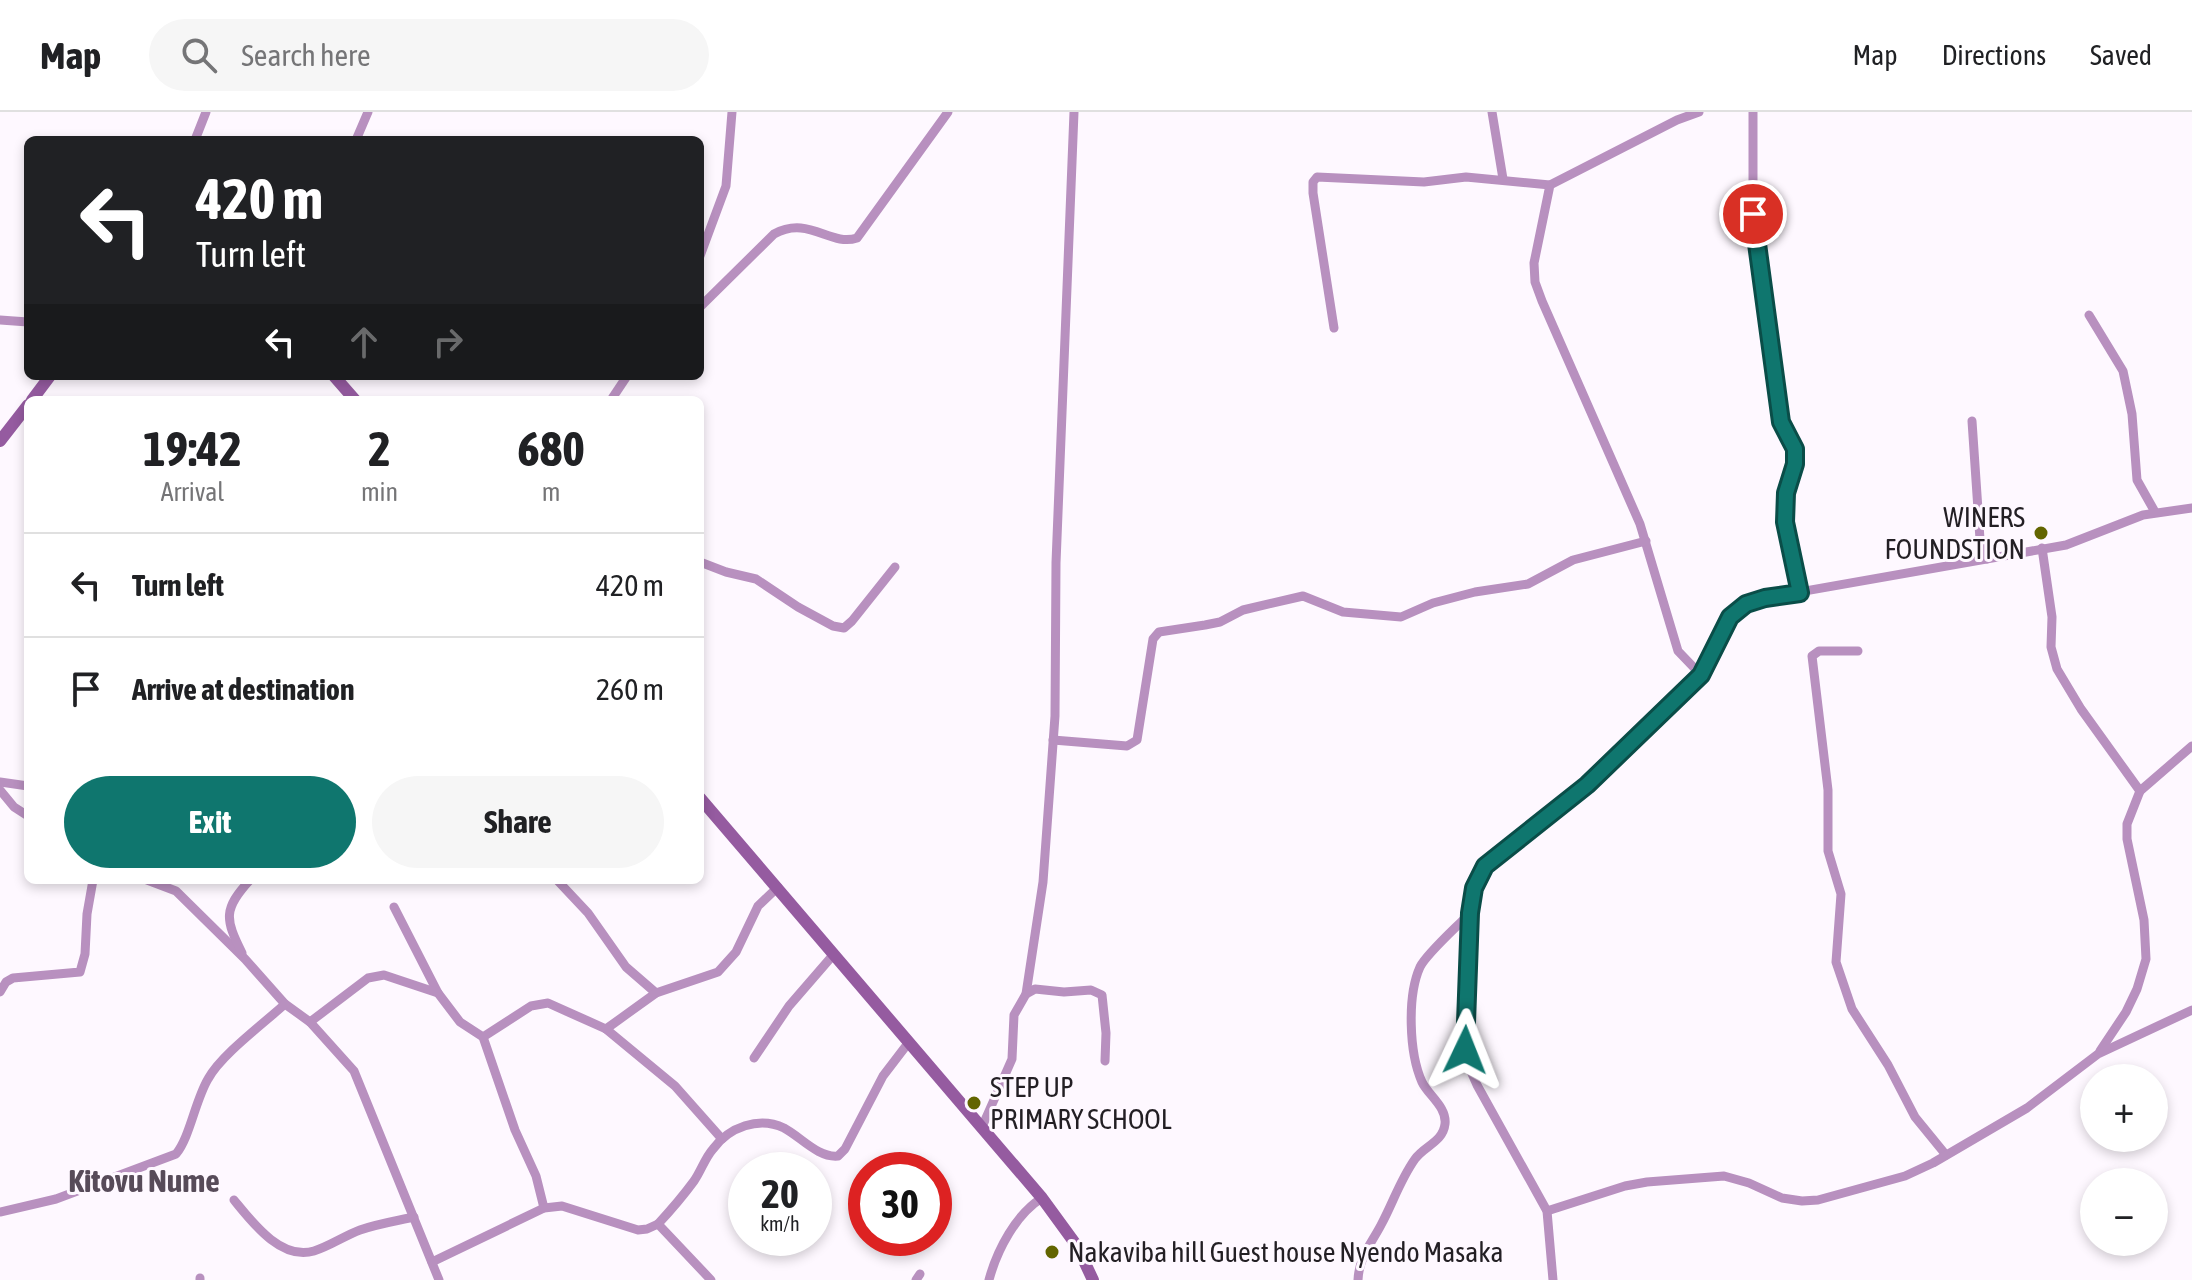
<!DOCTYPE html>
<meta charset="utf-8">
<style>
body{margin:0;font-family:"Asap Condensed",sans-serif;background:#f6f6f6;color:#202124;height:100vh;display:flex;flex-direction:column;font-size:30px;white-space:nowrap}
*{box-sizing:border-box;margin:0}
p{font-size:26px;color:#757577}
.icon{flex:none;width:44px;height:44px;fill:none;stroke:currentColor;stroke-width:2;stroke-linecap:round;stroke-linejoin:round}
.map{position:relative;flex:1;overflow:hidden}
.side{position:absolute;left:24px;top:284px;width:680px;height:488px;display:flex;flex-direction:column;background:#fff;border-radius:12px;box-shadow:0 4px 12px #0003}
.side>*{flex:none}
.top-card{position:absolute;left:24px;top:24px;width:680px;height:244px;border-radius:12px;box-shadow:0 4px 12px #0003;background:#202124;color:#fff;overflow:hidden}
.fabs{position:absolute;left:2080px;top:952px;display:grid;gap:16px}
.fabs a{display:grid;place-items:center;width:88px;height:88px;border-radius:50%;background:#fff;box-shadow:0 4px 12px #0003;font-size:40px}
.speed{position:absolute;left:728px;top:1040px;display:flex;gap:16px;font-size:40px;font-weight:700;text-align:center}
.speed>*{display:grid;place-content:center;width:104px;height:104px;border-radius:50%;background:#fff;box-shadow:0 4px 12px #0003;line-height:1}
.speed small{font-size:20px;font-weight:400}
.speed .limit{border:12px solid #d22;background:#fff;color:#111}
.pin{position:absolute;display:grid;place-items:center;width:68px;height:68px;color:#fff;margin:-34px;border:4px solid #fff;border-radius:50%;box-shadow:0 2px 8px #0007}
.me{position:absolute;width:88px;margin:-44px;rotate:2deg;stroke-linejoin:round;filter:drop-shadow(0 0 6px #0008)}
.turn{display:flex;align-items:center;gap:28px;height:168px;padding:0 40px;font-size:36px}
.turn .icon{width:104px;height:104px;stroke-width:2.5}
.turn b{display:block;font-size:56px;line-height:68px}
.lanes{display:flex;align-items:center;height:76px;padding:0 40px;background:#0003;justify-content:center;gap:40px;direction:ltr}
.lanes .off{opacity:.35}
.eta{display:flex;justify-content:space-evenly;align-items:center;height:136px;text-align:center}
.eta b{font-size:48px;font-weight:700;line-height:56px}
.button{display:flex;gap:16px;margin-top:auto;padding:16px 40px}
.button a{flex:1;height:92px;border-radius:48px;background:#0f766e;color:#fff;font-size:32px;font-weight:700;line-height:92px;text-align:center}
.button a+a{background:#f6f6f6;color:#202124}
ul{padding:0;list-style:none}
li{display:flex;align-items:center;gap:24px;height:104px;padding:0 40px;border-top:2px solid #e0e0e0}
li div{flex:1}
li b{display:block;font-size:30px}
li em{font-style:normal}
header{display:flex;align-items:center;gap:48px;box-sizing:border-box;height:112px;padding:0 40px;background:#fff;border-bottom:2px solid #e0e0e0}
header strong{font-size:38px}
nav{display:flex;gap:44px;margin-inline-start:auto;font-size:28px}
.search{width:560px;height:72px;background:#f6f6f6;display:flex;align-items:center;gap:20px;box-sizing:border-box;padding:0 28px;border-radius:44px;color:#757577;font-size:30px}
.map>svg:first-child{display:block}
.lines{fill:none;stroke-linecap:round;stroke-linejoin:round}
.street{stroke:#b890bf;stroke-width:9}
.secondary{stroke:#955ba0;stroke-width:12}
.route-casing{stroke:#0a4d48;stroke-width:20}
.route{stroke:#0f766e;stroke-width:14}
.poi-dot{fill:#636500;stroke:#fef8ff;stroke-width:3}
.labels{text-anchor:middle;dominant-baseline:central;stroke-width:6;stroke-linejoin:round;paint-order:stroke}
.poi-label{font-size:28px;fill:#231f24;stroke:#fef8ff;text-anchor:start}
.quarter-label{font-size:32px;font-weight:bold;fill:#574b59;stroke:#fef8ff}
</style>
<header>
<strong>Map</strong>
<div class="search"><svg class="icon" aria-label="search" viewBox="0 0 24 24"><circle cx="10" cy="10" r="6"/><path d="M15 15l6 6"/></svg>Search here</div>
<nav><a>Map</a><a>Directions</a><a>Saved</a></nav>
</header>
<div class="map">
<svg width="2192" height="1168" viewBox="0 0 2192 1168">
<rect width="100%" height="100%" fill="#fef8ff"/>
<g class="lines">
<g class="street">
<polyline points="1492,0 1503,67"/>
<polyline points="1699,0 1677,8 1550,73 1534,151 1535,170 1542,189 1640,412 1678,539 1701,563"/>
<polyline points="1753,0 1753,102 1781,310 1795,337 1795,352 1786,381 1785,410 1800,481"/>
<polyline points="195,28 206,0"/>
<polyline points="356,28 368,0"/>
<polyline points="700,144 726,74 732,0"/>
<path d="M700,195L774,122C809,103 830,135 857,126L948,0"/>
<polyline points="2089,203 2123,259 2132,302 2137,368 2155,400"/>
<polyline points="0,208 28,210"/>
<polyline points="1334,216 1313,81 1313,70 1317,65 1424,70 1466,65 1550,73"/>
<polyline points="611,288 627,264"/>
<polyline points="1972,309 1981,442 1987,447"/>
<polyline points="2042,436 2052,505 2051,535 2057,557 2081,597 2140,679 2127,712 2127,727 2144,808 2146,847 2137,877 2126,900 2100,939"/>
<polyline points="700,450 726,460 756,467 798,495 833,514 844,516 852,509 895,455"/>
<polyline points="1858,539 1819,539 1812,544 1828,678 1828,739 1841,782 1836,850 1852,897 1888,953 1915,1005 1946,1043"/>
<polyline points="1053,628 1127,634 1137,628 1153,527 1159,520 1205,513 1220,510 1243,498 1303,484 1343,500 1401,505 1433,491 1475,480 1528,472 1573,448 1646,429"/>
<polyline points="0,670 28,674"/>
<polyline points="0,678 14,695 28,704"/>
<polyline points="2140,679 2192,634"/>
<polyline points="147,768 176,779 245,847 285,892 310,910 354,959 439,1168"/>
<polyline points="557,768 588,801 626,855 656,881"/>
<polyline points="394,795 438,881 460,910 483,925 515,1018 536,1064 544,1096"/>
<path d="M242,841C225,807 223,797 250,768"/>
<polyline points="0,880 6,870 13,866 80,860 85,842 87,802 93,768"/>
<polyline points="1026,882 1035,877 1064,880 1091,878 1102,883 1106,921 1105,949"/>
<polyline points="310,910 368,866 384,863 438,881"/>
<polyline points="606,917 656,881 718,860 736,840 758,794 778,775"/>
<polyline points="483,925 531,894 548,891 606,917 675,974 722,1027"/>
<polyline points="754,946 789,894 834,842"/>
<polyline points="982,1015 1012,947 1014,903 1026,882 1043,770 1055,604 1056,451 1074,0"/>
<path d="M234,1088C252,1110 281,1149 314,1139C330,1134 344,1124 360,1118C377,1112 396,1109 414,1105"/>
<polyline points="1547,1099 1625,1074 1647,1070 1724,1064 1749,1071 1782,1086 1802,1089 1818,1088 1905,1064 1933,1051 2027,996 2098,942 2192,898"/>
<path d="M0,1100L56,1087L176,1042C190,1025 195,989 208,967C221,943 263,912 285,892"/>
<path d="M658,1112C671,1098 683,1084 694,1069C701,1059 705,1046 713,1037C729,1015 759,1004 784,1016C801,1025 818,1046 838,1044L845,1037L883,964L909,930"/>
<polyline points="432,1150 544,1096 562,1094 638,1118 647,1117 658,1112 711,1168"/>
<polyline points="200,1166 200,1168"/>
<polyline points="916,1168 920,1162"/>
<path d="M989,1168C997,1138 1016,1102 1042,1086"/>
<path d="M1358,1168C1359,1145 1371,1132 1381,1113C1393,1091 1400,1068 1415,1047C1424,1034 1443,1030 1445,1012C1447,995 1428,983 1422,970C1409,941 1407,884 1420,855C1427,841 1458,814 1470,801"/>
<polyline points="1553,1168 1547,1099 1477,973 1469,955 1465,938 1470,801 1474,776 1485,754 1587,673 1701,563 1730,505 1746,492 1765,486 2066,433 2143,403 2192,396"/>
</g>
<g class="secondary">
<polyline points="334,264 355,288"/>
<polyline points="32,288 50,264"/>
<polyline points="0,329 28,293"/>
<polyline points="700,686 1042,1086 1077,1134 1093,1168"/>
</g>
</g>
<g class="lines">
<g class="route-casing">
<polyline id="route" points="1465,938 1470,801 1474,776 1485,754 1587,673 1701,563 1730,505 1746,492 1765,486 1800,481 1785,410 1786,381 1795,352 1795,337 1781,310 1753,102"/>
</g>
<use href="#route" class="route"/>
</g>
<g class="poi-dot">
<circle cx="2041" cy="421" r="8"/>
<circle cx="974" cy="991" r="8"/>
<circle cx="1052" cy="1140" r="8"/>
</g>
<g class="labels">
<g class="poi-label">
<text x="2025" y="405" text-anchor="end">WINERS<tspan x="2025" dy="32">FOUNDSTION</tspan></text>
<text x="990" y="975">STEP UP<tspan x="990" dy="32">PRIMARY SCHOOL</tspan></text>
<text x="1068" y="1140">Nakaviba hill Guest house Nyendo Masaka</text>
</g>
<g class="quarter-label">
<text x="144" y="1068">Kitovu Nume</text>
</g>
</g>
</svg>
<div class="fabs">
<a>+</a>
<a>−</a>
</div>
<div class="speed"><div>20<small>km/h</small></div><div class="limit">30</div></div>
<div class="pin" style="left:1753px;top:102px;background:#d93025"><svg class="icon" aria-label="arrive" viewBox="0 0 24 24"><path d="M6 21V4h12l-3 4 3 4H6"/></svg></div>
<svg class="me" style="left:1465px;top:938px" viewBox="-20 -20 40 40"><path d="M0-17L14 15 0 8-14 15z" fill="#0f766e" stroke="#fff" stroke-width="4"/></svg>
<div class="top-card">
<div class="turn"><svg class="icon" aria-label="left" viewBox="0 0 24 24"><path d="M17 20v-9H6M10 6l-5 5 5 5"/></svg><div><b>420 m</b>Turn left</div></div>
<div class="lanes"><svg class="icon" aria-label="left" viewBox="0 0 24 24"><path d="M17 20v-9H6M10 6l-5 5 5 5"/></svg><svg class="icon off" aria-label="ahead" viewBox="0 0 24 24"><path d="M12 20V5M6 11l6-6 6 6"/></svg><svg class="icon off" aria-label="right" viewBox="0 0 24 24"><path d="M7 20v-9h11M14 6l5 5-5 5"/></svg></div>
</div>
<section class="side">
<div class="eta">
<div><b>19:42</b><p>Arrival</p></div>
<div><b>2</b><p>min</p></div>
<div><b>680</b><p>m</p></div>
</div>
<ul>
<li><svg class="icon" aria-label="left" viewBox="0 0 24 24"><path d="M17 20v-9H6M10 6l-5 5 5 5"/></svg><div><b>Turn left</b></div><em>420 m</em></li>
<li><svg class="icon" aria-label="arrive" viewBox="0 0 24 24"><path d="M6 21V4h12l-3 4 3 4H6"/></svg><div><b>Arrive at destination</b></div><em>260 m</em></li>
</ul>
<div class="button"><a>Exit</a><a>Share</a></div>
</section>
</div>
